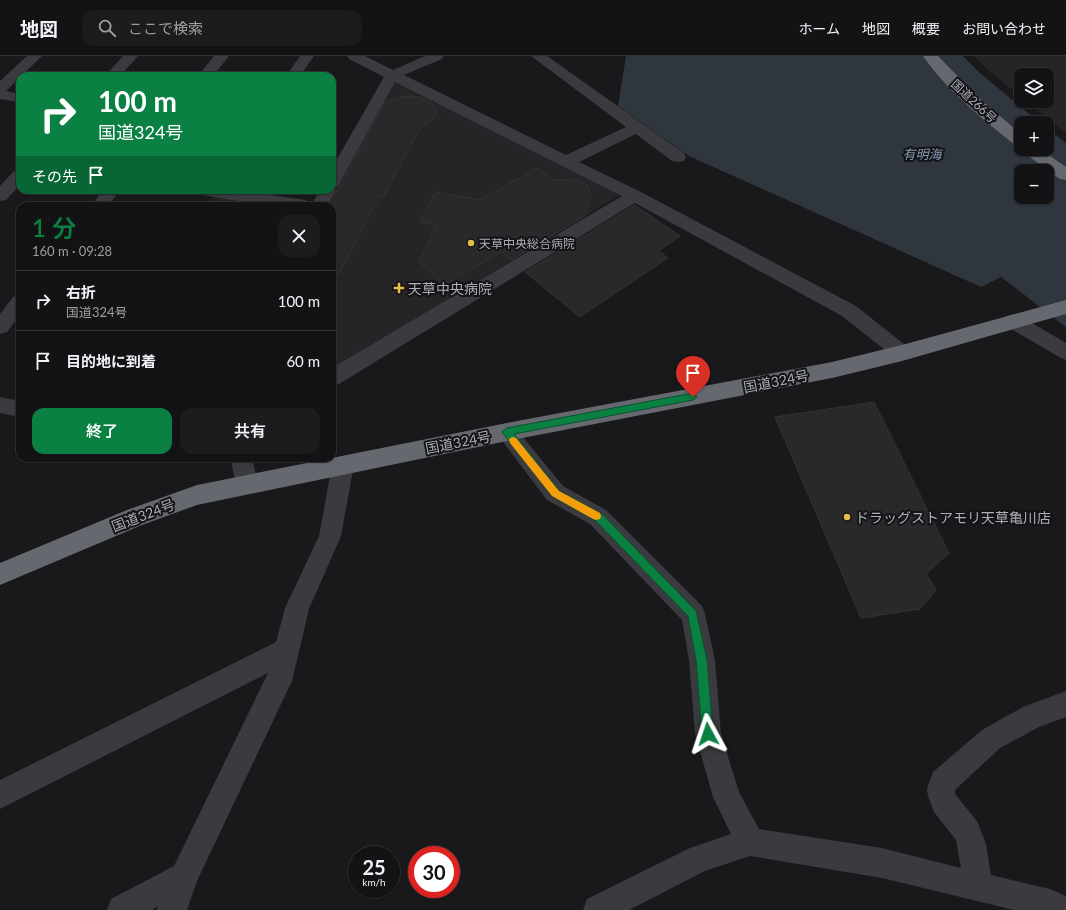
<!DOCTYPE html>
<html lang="ja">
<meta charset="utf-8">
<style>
body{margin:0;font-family:Lato,"Noto Sans JP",sans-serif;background:#1c1b1d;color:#f1f3f6;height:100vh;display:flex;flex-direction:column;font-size:15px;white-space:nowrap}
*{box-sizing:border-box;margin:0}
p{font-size:13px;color:#9d9ea0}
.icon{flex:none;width:22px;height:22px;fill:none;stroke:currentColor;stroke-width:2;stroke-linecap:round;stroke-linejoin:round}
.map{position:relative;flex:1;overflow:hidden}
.sheet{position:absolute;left:16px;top:146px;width:320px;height:260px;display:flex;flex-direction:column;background:#131214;border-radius:12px;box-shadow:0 1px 3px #0004,0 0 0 1px #323234}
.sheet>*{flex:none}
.top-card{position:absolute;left:16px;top:16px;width:320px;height:122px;border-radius:12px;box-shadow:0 1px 3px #0004,0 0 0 1px #323234;background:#0b8043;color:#fff;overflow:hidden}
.controls{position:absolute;left:1014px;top:12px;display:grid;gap:8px}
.controls a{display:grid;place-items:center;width:40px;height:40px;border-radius:8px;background:#131214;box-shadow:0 1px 3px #0004,0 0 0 1px #323234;font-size:20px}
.speed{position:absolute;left:348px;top:790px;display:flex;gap:8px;font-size:20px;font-weight:700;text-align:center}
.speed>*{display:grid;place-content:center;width:52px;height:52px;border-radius:50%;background:#131214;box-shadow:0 1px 3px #0004,0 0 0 1px #323234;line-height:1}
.speed small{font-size:10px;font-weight:400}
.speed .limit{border:6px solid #d22;background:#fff;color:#111}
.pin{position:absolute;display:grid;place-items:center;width:34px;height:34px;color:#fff;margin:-41px -17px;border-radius:50% 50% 50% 0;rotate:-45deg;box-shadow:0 0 4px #0007}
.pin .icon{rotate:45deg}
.me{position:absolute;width:44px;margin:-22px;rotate:355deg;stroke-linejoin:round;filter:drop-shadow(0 0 3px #0008)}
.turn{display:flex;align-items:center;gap:14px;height:84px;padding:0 16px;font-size:18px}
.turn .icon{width:52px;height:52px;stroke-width:2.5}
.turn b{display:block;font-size:28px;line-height:34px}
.then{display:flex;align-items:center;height:38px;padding:0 16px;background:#0003;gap:8px;font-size:15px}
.round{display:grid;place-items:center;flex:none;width:42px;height:42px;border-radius:12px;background:#1c1b1d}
.summary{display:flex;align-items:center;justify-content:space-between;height:68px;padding:0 16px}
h1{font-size:24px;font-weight:600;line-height:30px;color:#0b8043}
.button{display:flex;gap:8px;margin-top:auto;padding:8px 16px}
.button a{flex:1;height:46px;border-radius:12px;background:#0b8043;color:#fff;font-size:16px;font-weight:600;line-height:46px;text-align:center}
.button a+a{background:#1c1b1d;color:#f1f3f6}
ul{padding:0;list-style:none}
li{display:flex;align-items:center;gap:12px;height:60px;padding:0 16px;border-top:1px solid #323234}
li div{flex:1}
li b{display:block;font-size:15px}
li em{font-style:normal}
header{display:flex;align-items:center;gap:24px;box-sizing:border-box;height:56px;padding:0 20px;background:#131214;border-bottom:1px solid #323234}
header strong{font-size:19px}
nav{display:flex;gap:22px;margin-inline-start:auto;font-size:14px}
.search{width:280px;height:36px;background:#1c1b1d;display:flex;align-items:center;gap:10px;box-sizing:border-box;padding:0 14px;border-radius:12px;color:#9d9ea0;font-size:15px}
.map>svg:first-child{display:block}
.built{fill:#252427}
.water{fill:#2f363d;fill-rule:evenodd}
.building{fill:#29292b;stroke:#333336}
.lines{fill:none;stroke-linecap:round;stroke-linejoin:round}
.minor{fill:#3a3a3f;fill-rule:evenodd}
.highway{fill:#666870;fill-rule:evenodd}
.route{fill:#0b8043;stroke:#07532c}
.slow{fill:#f59e0b}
.poi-dot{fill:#e4be46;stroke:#141315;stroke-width:1.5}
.labels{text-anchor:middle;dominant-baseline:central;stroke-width:4;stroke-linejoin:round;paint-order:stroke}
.far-street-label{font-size:12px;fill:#acafb9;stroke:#141315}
.far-poi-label{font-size:12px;fill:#acafb9;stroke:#141315;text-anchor:start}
.far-water-label{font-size:13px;font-style:italic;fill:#8699b1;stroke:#141315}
.poi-label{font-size:14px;fill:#acafb9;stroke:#141315;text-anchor:start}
.street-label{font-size:14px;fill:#acafb9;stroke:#141315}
</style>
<header>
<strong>地図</strong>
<div class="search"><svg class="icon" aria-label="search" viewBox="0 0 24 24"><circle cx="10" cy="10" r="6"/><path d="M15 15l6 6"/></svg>ここで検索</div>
<nav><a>ホーム</a><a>地図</a><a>概要</a><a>お問い合わせ</a></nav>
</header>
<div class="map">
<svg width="1066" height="854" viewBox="0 0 1066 854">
<rect width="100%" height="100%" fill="#19181a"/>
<g class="built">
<polygon points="974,0 1066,0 1066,77 1026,45 1047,45 1047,19 1021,19 1021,41 989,15"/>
<polygon points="395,24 620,139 332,315 332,150 326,150"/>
<polygon points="214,140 276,150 207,150"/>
</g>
<path class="water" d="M626,0H963L979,16L1040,67H1021V93H1047V72L1066,87V271L1001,221L981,231L689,100L618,50ZM1021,115H1047V141H1021Z"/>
<g class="building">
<polygon points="410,40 419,41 433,48 436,54 435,60 431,65 420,72 384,141 379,141 332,231 332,144 385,47 400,41"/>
<polygon points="537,112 553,124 570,123 579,124 586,128 591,138 585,160 511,204 501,196 444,229 419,206 436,169 420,166 435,136 480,144"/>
<polygon points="635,149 680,180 659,195 668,202 580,261 525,216"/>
<polygon points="874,346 949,497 926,518 936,534 920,553 861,562 775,361"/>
</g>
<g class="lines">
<g class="minor">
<polygon points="27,0 42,0 6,35 20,38 20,46 0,43 0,25"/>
<polygon points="123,0 138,0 120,20 105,20"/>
<polygon points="214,0 229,0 213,20 198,20"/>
<polygon points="300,0 314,0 300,20 286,20"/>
<polygon points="347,0 365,0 393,14 425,0 444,0 442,3 404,19 566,99 626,71 531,0 547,0 684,97 686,101 684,105 678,106 672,105 636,78 579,106 641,136 856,250 909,292 912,297 909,302 902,305 895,302 842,260 635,147 339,328 332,330 332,312 622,140 395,26 340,126 338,130 334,131 336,134 327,150 269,150 196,138 194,134 237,134 305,144 312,148 320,134 332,134 332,112 384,21 349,3"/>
<polygon points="20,114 20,129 6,144 0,145 0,130 14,115"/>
<polygon points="103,134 120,134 108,150 91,150"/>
<polygon points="20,239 20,259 7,276 0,278 0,258 13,241"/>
<polygon points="1013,258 1020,260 1066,287 1066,304 1059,301 1006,270 1004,265 1006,260"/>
<polygon points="0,341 20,345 20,361 0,357"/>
<polygon points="507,367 514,370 563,430 606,454 702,550 705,558 715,604 721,678 739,736 759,773 882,792 961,812 956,784 934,756 928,740 927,733 933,716 982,674 1023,651 1066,635 1066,661 1039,671 1000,692 955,734 955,738 977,765 986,788 991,819 1050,833 1066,840 1066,854 1014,854 882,822 750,800 705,815 629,854 583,854 587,843 690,792 731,778 713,741 695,678 689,604 682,564 590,468 547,444 500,382 496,376 500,370"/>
<polygon points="343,400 351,402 354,409 341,480 309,553 292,625 197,825 187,854 157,854 158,850 152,854 107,854 111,843 174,810 268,617 0,753 0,724 276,586 285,552 319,480 332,409 335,402"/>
<polygon points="230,402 252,402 258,428 255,435 247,438 239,435 236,428"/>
</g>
<g class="highway">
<path d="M923,0H938L979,42L1021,78V91L1015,89C983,63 947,35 923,0Z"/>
<polygon points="1021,93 1040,93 1066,111 1066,124 1060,123 1023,96"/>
<polygon points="1066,244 1066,258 902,305 832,322 507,385 197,449 142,469 0,529 0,507 127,454 197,429 507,367 832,306 902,289"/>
</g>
</g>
<polygon class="route" points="693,337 697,341 693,344 514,378 559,435 602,458 696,555 707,604 713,678 712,682 708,684 704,682 702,678 696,604 688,560 595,464 552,440 502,376 507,372"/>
<polygon class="slow" points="513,381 516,382 559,435 600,457 601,460 600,463 596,464 593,463 552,440 510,387 509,384 510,382"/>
<g class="poi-dot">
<circle cx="471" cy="187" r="4"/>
<path d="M397 226h4v4h4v4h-4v4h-4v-4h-4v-4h4z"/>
<circle cx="847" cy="461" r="4"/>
</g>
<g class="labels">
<g class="far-street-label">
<text transform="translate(974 45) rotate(43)">国道266号</text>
</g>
<g class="far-poi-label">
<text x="479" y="187">天草中央総合病院</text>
</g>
<g class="far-water-label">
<text x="922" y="98">有明海</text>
</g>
<g class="poi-label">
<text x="408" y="232">天草中央病院</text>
<text x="855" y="461">ドラッグストアモリ天草亀川店</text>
</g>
<g class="street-label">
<text transform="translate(776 325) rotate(-11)">国道324号</text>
<text transform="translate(458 386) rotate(-11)">国道324号</text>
<text transform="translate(143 459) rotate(-21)">国道324号</text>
</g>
</g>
</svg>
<div class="controls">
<a><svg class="icon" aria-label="layers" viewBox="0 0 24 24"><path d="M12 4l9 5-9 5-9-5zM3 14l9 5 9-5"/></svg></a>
<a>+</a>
<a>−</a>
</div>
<div class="speed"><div>25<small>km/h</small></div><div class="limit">30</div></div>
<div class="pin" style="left:693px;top:341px;background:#d93025"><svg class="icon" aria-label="arrive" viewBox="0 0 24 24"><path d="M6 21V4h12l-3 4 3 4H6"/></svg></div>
<svg class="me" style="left:708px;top:678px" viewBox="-20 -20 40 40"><path d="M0-17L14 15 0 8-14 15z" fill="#0b8043" stroke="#fff" stroke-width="4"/></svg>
<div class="top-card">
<div class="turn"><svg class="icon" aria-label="right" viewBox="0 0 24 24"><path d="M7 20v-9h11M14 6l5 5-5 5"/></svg><div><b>100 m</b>国道324号</div></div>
<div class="then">その先<svg class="icon" aria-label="arrive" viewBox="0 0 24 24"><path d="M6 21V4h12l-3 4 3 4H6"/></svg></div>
</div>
<section class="sheet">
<div class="summary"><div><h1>1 分</h1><p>160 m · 09:28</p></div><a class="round"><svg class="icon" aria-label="close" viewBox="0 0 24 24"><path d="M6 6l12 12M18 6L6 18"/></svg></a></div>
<ul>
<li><svg class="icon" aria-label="right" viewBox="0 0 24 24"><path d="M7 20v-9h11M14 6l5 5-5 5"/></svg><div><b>右折</b><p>国道324号</p></div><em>100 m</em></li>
<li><svg class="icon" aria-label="arrive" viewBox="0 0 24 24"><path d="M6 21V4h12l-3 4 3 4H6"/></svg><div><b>目的地に到着</b></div><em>60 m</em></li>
</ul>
<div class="button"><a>終了</a><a>共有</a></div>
</section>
</div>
